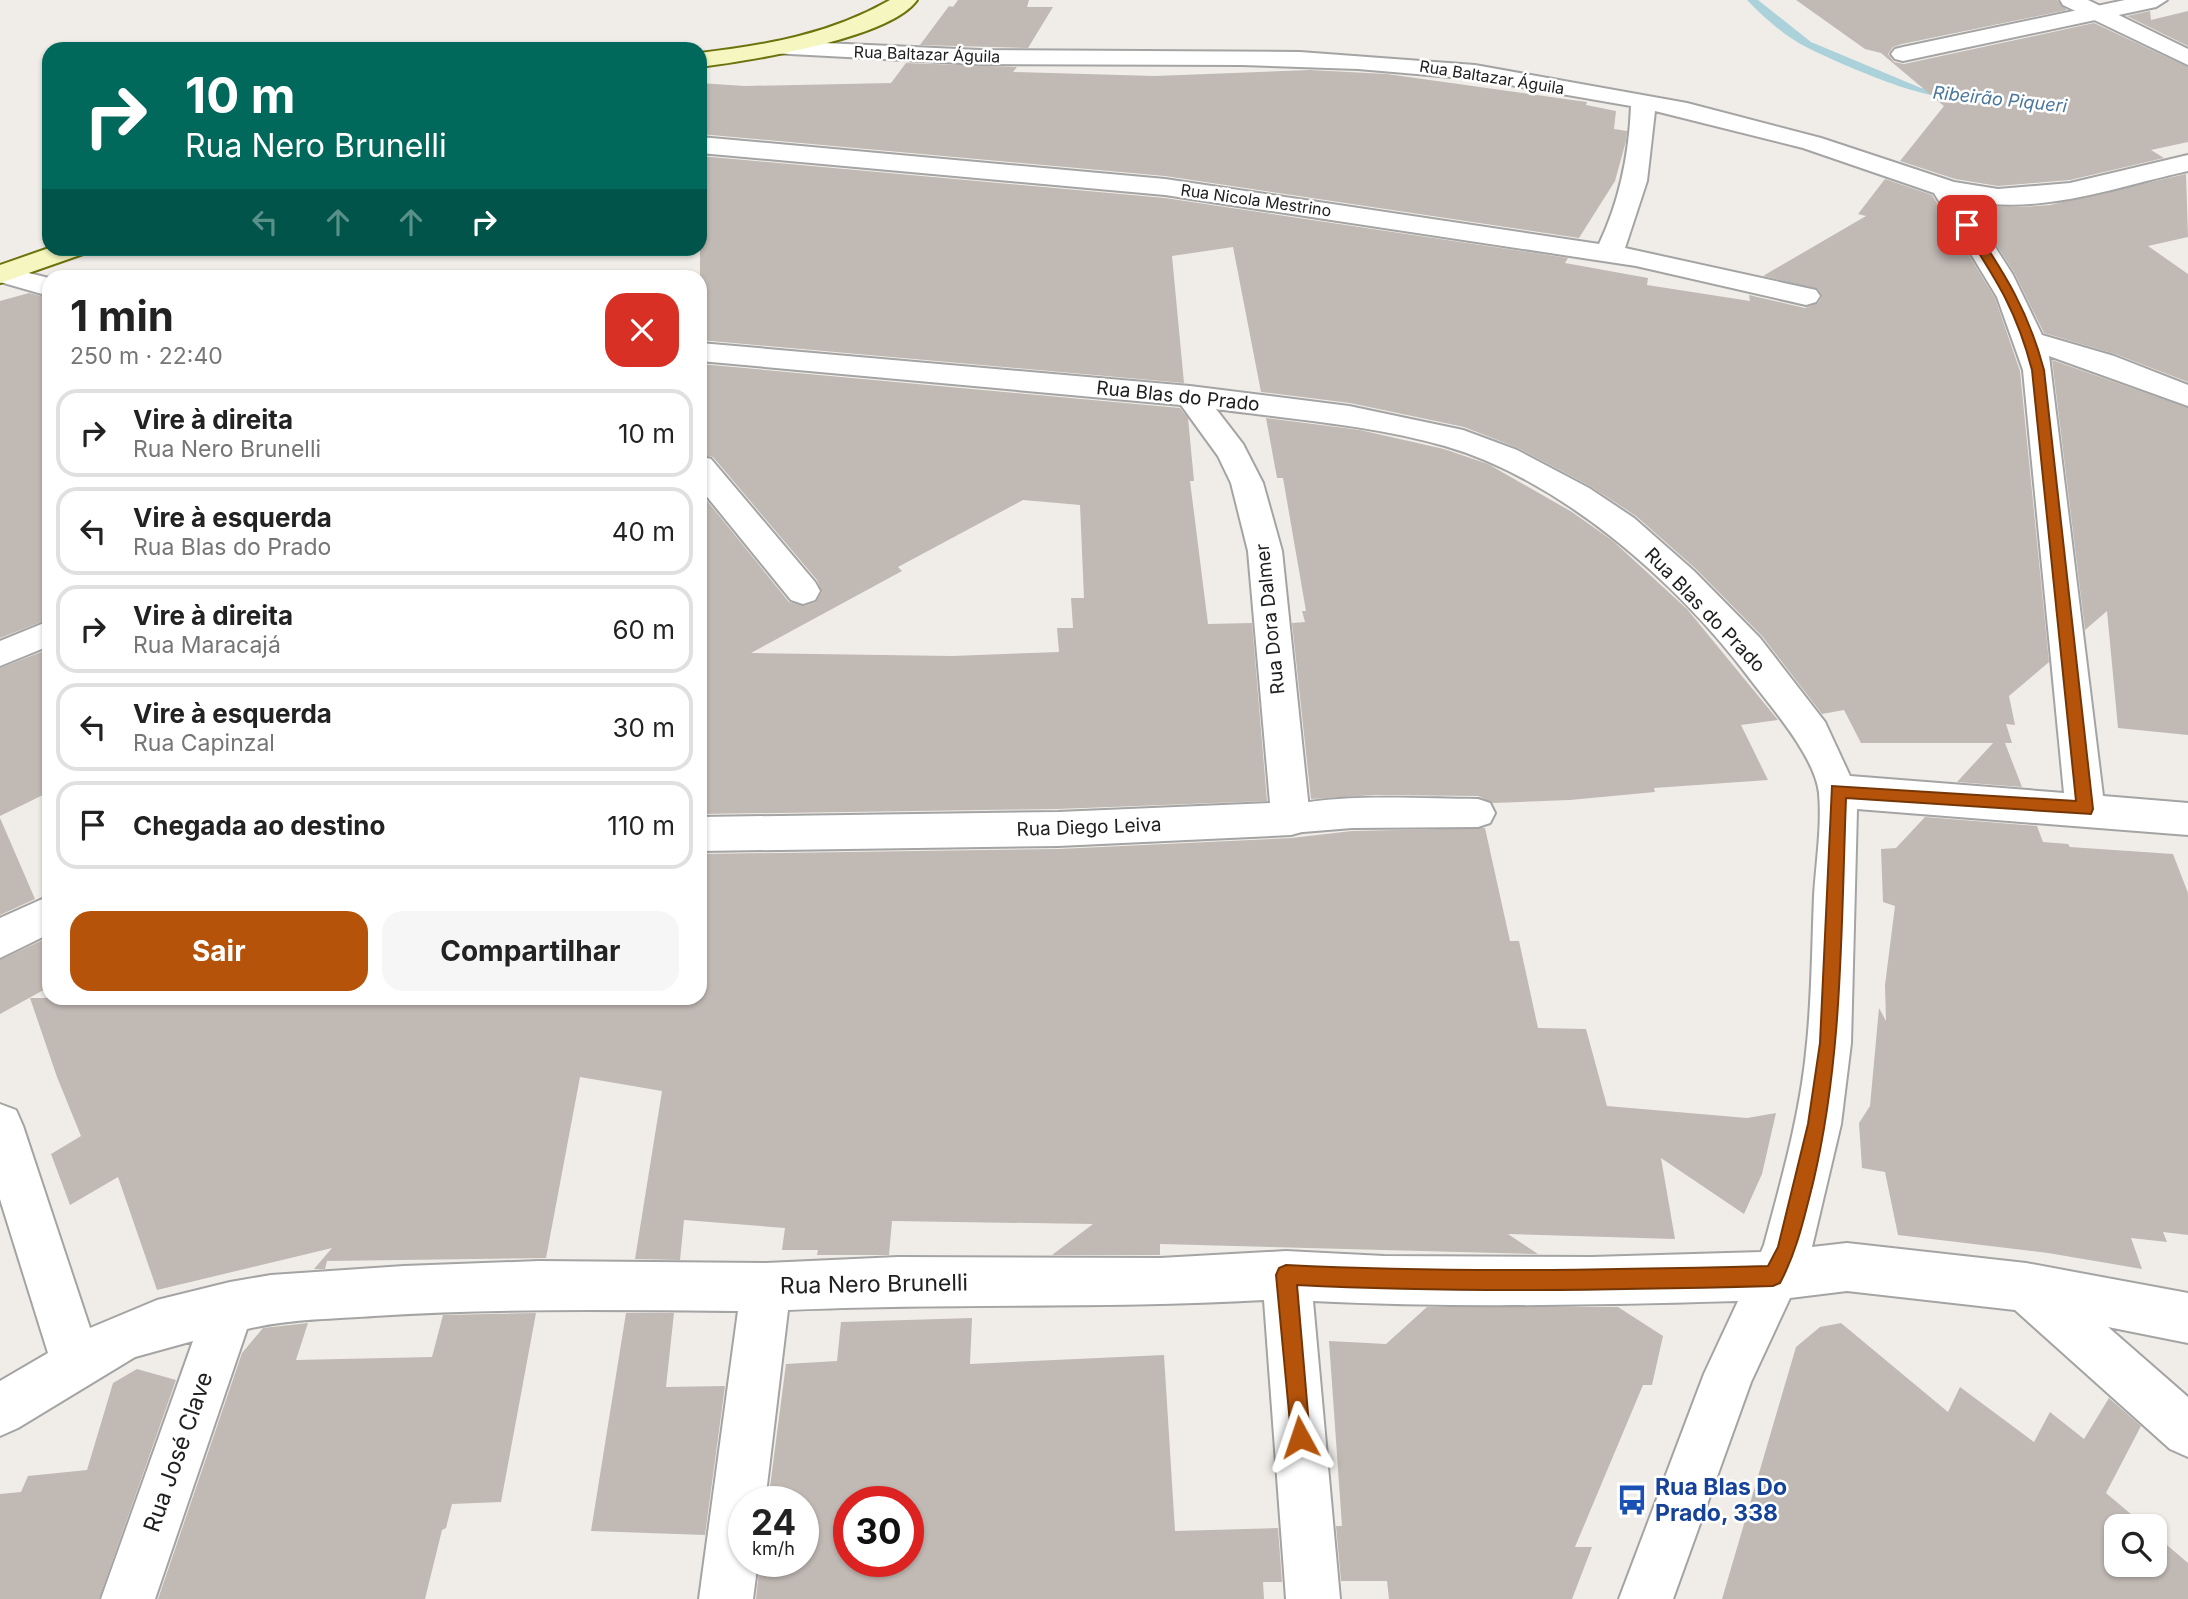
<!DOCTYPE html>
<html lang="pt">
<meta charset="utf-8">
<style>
body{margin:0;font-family:Inter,sans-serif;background:#f6f6f6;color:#222;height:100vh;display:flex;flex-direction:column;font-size:26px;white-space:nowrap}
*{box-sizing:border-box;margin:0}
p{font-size:23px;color:#767676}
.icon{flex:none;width:38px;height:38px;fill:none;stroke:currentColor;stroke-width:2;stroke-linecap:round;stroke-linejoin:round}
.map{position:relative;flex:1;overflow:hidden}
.panel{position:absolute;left:42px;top:270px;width:665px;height:735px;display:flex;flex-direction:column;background:#fff;border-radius:21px;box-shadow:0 2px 5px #0004}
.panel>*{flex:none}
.guide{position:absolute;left:42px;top:42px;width:665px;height:214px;border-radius:21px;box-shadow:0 2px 5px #0004;background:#00695c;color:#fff;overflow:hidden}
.fabs{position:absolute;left:2104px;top:1514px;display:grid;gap:14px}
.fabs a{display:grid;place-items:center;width:63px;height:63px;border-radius:14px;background:#fff;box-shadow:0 2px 5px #0004;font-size:35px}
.speed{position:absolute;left:728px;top:1486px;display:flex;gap:14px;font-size:35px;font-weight:700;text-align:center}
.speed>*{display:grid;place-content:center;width:91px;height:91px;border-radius:50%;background:#fff;box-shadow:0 2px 5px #0004;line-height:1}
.speed small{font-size:18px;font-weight:400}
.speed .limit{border:10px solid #d22;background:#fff;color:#111}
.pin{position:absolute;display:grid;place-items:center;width:60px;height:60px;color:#fff;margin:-30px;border-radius:14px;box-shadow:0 4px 10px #0006}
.me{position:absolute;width:77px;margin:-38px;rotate:355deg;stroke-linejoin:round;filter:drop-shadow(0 0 5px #0008)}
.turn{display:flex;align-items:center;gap:24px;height:147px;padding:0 28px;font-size:32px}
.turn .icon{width:91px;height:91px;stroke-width:2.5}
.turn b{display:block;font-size:49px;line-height:60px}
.lanes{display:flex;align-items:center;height:66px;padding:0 28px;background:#0003;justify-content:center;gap:35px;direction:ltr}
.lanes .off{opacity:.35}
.round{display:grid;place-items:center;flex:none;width:74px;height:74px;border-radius:21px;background:#f6f6f6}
.head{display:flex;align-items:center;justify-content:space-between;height:119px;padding:0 28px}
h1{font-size:42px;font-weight:700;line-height:52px}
.button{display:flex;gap:14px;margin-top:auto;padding:14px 28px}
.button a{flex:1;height:80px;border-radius:21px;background:#b45309;color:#fff;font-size:28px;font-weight:700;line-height:80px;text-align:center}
.button a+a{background:#f6f6f6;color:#222}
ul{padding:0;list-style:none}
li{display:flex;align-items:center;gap:21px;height:88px;margin:0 14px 10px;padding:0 14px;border:4px solid #e0e0e0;border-radius:21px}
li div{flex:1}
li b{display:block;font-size:26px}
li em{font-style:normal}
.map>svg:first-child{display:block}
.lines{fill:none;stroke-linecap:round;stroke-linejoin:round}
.stream{fill:#abd2db;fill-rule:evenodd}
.building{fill:#c1b9b4;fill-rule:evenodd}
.service-casing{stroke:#a4a4a4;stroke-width:4}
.minor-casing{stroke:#a4a4a4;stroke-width:4}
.tertiary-casing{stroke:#a4a4a4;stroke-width:4}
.secondary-casing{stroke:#6c730c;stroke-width:4}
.service{fill:#fff;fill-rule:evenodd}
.minor{fill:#fff;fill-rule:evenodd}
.tertiary{fill:#fff;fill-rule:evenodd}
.secondary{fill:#f6f6c0;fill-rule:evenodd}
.route{fill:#b45309;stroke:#753606;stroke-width:2}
.labels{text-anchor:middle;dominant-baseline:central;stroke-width:5;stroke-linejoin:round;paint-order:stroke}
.far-street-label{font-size:16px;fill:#202020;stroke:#fff}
.far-water-label{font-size:18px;font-style:italic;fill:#4b779c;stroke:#fff}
.street-label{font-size:19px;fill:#202020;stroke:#fff}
.near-street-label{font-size:23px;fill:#202020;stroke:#fff}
.near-transit-label{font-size:23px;font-weight:bold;fill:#164399;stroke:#fff;text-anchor:start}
</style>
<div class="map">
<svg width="2188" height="1599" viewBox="0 0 2188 1599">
<rect width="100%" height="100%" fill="#f0ede8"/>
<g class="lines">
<path class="stream" d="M1747,0H1758L1811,42L1921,88L1951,91L1956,94C1937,108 1830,59 1806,47C1786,37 1762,16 1747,0Z"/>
</g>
<g class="building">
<polygon points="958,0 1029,0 1027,7 1053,7 1028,48 920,45 949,6 953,7"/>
<polygon points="1796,0 2057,0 2067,10 1902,44 1893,47 1888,54 1894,62 1904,64 2094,23 2188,67 2188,142 2151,150 2164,158 2070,180 1998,186 1955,179 1900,161 1944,106 1881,53 1865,49"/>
<polygon points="2150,11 2151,20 2188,11 2188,46 2127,16"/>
<polygon points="906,63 1017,67 1013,72 1155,76 1310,70 1387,74 1587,102 1586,105 1616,111 1614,129 1627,131 1626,141 1615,181 1579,238 1165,176 700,134 700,83 744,86 891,83"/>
<polygon points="700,156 1165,198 1568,258 1565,263 1648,278 1647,285 1750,301 1749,295 1805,308 1818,303 1822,297 1818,289 1763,276 1866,216 1858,214 1885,179 1932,195 1995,298 2020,371 2049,662 2009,696 2015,725 2006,724 2012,743 2005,743 2022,787 1957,782 1993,743 1861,743 1844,710 1822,714 1762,636 1696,569 1636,516 1590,486 1518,448 1464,427 1350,403 1261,392 1233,247 1172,256 1184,383 700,340"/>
<polygon points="2186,174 2188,237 2148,246 2188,274 2188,382 2115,354 2044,333 2015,274 1970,203 2022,207 2050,205"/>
<polygon points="29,293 49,298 49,619 0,638 0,301"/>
<polygon points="2052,360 2188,408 2188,735 2118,728 2107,611 2085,630"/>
<path d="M700,364L1180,408L1188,418L1194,481H1190L1208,624L1252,623L1267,801L1058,809L700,814V492L789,602L804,606L816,602L822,592L817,580L713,457L700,454ZM1023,500L1080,505L1084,598H1071L1073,628H1057L1059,652L952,656L751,653L902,571L898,567Z"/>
<polygon points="1266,418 1360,430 1444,449 1488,464 1572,512 1613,541 1687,609 1778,720 1741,725 1768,780 1654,788 1655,792 1570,800 1493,803 1478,796 1376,795 1311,799 1292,623 1305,622 1302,611 1306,611 1283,478 1277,478"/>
<polygon points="49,649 49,792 0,816 0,668"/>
<polygon points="1925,817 2037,826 2043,842 2068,844 2070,847 2173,854 2188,893 2188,1235 2163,1232 2167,1242 2131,1238 2142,1269 2048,1253 1898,1235 1885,1172 1862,1168 1859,1123 1870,1106 1879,1008 1886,1021 1885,985 1895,906 1883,902 1881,849 1896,848"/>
<polygon points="0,818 35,899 0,915"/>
<polygon points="1485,828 1510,941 1519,941 1538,1028 1586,1029 1607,1106 1747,1118 1776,1113 1762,1174 1744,1214 1661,1158 1675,1239 1508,1234 1538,1254 1160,1244 1160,1255 1052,1255 1093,1224 892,1221 889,1255 817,1255 818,1250 782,1250 785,1228 684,1220 680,1260 635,1259 662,1091 580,1077 546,1258 327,1261 325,1269 314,1269 332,1248 157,1290 118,1177 70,1205 51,1154 81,1136 57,1077 30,998 700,998 700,854 1058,849 1291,838 1352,831"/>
<polygon points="49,937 49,987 0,1014 0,960"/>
<polygon points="1427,1307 1618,1307 1663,1336 1652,1385 1643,1385 1575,1547 1592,1547 1572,1599 1389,1599 1387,1581 1341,1581 1336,1526 1342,1526 1329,1341 1386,1344"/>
<polygon points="536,1313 501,1502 452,1504 446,1528 442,1530 425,1599 158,1599 242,1353 263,1328 308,1323 296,1360 432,1357 443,1315"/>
<polygon points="626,1313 674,1313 666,1387 725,1386 705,1535 591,1531"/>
<path d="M972,1318L970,1364L1164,1355L1175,1531L1278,1528L1282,1582H1263L1264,1599H756L760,1561H803V1502H768L786,1364L837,1361L841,1322ZM849,1502H908V1561H849Z"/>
<polygon points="1841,1323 1948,1412 1960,1387 2034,1442 2050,1412 2084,1439 2109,1398 2141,1426 2106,1493 2145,1526 2116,1526 2116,1564 2154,1564 2154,1534 2188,1563 2188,1599 1722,1599 1796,1347 1820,1327"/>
<polygon points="137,1369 176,1380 99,1599 0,1599 0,1494 21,1492 28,1476 87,1470 113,1383"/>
</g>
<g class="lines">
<g class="service-casing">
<g id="service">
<polygon points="49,621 49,646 0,666 0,641"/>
<path d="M1478,799L1490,803L1495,813L1490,823L1478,827L1352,828L1291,833L1279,829L1274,819L1279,809C1327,792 1424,799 1478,799Z"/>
</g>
</g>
<g class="minor-casing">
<g id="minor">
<polygon points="2125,0 2167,0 2156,7 1903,61 1895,59 1891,54 1895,49 1903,47"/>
<path d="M779,41L980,50L1300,52L1475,65L1687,103L1821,138L1954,182L1998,189L2070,183L2188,155V171C2115,187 2041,216 1965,200L2013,275L2042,335L2114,356L2188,385V406L2049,356L2103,796L2188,803V835L1857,809L1851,1043L1841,1124L1812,1247L1847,1243L2026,1263L2188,1293V1343L2108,1327L2188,1397V1457L2170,1449L2015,1310L1847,1291L1790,1298L1751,1382L1673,1599H1619L1704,1374L1738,1301C1596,1305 1454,1308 1313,1301L1340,1599H1286L1264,1300C1105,1309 946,1303 788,1310L765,1502H744V1561H758L753,1599H699L738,1311C617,1310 496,1308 374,1316C332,1319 288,1319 247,1329L155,1599H101L193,1341L135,1357L18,1428L0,1436V1381L48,1353L0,1199V1104L16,1110L23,1126L90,1328L157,1300L230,1282L271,1275L404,1266L539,1261L766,1263L898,1257L1160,1258L1286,1251L1384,1256L1592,1257L1761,1252L1764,1245C1782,1178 1801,1112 1807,1043C1812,994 1812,945 1814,896C1816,863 1822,826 1819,793C1815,757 1772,708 1750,679C1678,583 1562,480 1445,446C1371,425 1292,419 1216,409L1243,444L1263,483L1282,551L1310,819L1305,831L1291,835L1058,846L700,851V817L1058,812L1270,803L1248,551L1231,483L1218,456L1181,405L700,361V343L1190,386L1349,406L1463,430L1517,450L1589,488L1634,518L1694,571L1760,638L1825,722L1850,776L2064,793L2023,370L1997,297L1934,193L1803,148L1655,111L1647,181L1625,248L1816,290L1820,296L1816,302L1806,305L1636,266L1165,195L700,153V137L1165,179L1599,244C1620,200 1629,154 1631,106L1475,79L1358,69L1242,65L980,64L771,53L767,48L771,43Z"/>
<polygon points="0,266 49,278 49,296 0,282"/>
<polygon points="700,456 711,459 815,582 820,591 815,600 803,604 791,600 700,488"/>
<polygon points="49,896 49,934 0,958 0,918"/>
</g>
</g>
<g class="tertiary-casing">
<polygon id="tertiary" points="2060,0 2088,0 2188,49 2188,65 2063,5"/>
</g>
<g class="secondary-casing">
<g id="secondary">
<path d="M890,0H917C890,39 747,61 700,67V53C767,45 831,34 890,0Z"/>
<polygon points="49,248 86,248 83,254 0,283 0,265"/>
</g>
</g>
<use href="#service" class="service"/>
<use href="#minor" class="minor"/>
<use href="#tertiary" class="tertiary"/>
<use href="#secondary" class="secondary"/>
</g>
<path class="route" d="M1967,222L1971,223C2005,274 2028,310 2044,370L2093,809L2091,814L1846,798C1841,927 1843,1056 1813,1183C1804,1218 1797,1251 1780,1283L1773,1286C1615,1290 1456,1293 1297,1285L1310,1437L1307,1444L1300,1448L1292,1444L1276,1275L1279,1268L1286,1265C1447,1273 1607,1270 1768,1266L1778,1247L1808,1124L1820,1043L1832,786L2076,801L2032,370C2016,308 1995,278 1961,225Z"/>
<defs>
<g id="bus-bare" transform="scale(2.415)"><path d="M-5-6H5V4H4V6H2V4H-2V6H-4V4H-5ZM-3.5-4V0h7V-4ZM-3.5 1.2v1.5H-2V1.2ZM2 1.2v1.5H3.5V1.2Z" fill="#1a4fb4" stroke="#fff" stroke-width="2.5" paint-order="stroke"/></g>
</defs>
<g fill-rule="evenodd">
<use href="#bus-bare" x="1632" y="1500"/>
</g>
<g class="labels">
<g class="far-street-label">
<text transform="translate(927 54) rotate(2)">Rua Baltazar Águila</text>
<text transform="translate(1492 77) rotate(9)">Rua Baltazar Águila</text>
<text transform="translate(1256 200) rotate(8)">Rua Nicola Mestrino</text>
</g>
<g class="far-water-label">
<text transform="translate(2000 99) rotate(6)">Ribeirão Piqueri</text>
</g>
<g class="street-label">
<text transform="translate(1178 396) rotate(6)">Rua Blas do Prado</text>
<text transform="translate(1705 610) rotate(46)">Rua Blas do Prado</text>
<text transform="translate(1270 619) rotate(-96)">Rua Dora Dalmer</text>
<text transform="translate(1089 827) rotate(-2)">Rua Diego Leiva</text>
</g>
<g class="near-street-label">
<text transform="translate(874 1284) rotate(-1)">Rua Nero Brunelli</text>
<text transform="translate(178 1452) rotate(-71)">Rua José Clave</text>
</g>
<g class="near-transit-label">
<text x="1655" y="1487">Rua Blas Do<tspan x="1655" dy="26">Prado, 338</tspan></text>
</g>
</g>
</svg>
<div class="fabs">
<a><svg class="icon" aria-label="search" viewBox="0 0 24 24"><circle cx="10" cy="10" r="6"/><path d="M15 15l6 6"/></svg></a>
</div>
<div class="speed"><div>24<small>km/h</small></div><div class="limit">30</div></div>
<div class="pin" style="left:1967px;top:225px;background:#d93025"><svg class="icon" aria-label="arrive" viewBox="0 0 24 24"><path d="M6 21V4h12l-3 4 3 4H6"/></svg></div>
<svg class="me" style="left:1300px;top:1437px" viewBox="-20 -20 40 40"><path d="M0-17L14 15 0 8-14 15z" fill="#b45309" stroke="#fff" stroke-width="4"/></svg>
<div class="guide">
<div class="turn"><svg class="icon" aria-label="right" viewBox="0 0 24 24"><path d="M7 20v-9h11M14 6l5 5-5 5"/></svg><div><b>10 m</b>Rua Nero Brunelli</div></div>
<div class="lanes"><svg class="icon off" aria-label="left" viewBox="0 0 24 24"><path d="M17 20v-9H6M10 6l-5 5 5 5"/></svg><svg class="icon off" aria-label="ahead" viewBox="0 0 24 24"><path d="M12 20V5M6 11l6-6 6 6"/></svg><svg class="icon off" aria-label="ahead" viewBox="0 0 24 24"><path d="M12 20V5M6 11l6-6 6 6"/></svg><svg class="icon" aria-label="right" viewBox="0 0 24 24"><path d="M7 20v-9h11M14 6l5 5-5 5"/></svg></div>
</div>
<section class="panel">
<div class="head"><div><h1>1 min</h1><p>250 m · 22:40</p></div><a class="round" style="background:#d93025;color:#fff"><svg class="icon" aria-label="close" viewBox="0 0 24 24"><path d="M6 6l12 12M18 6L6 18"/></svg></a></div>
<ul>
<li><svg class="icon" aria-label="right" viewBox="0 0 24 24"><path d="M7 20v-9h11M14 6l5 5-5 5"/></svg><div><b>Vire à direita</b><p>Rua Nero Brunelli</p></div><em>10 m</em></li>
<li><svg class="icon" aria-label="left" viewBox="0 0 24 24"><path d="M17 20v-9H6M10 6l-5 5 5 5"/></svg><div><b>Vire à esquerda</b><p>Rua Blas do Prado</p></div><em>40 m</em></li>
<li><svg class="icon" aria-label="right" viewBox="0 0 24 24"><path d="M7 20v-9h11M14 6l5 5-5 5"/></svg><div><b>Vire à direita</b><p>Rua Maracajá</p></div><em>60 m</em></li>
<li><svg class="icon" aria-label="left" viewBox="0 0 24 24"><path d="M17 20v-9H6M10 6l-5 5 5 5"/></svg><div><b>Vire à esquerda</b><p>Rua Capinzal</p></div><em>30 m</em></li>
<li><svg class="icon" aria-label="arrive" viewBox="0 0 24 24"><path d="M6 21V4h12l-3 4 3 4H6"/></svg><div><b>Chegada ao destino</b></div><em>110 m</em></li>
</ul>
<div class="button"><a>Sair</a><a>Compartilhar</a></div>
</section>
</div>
